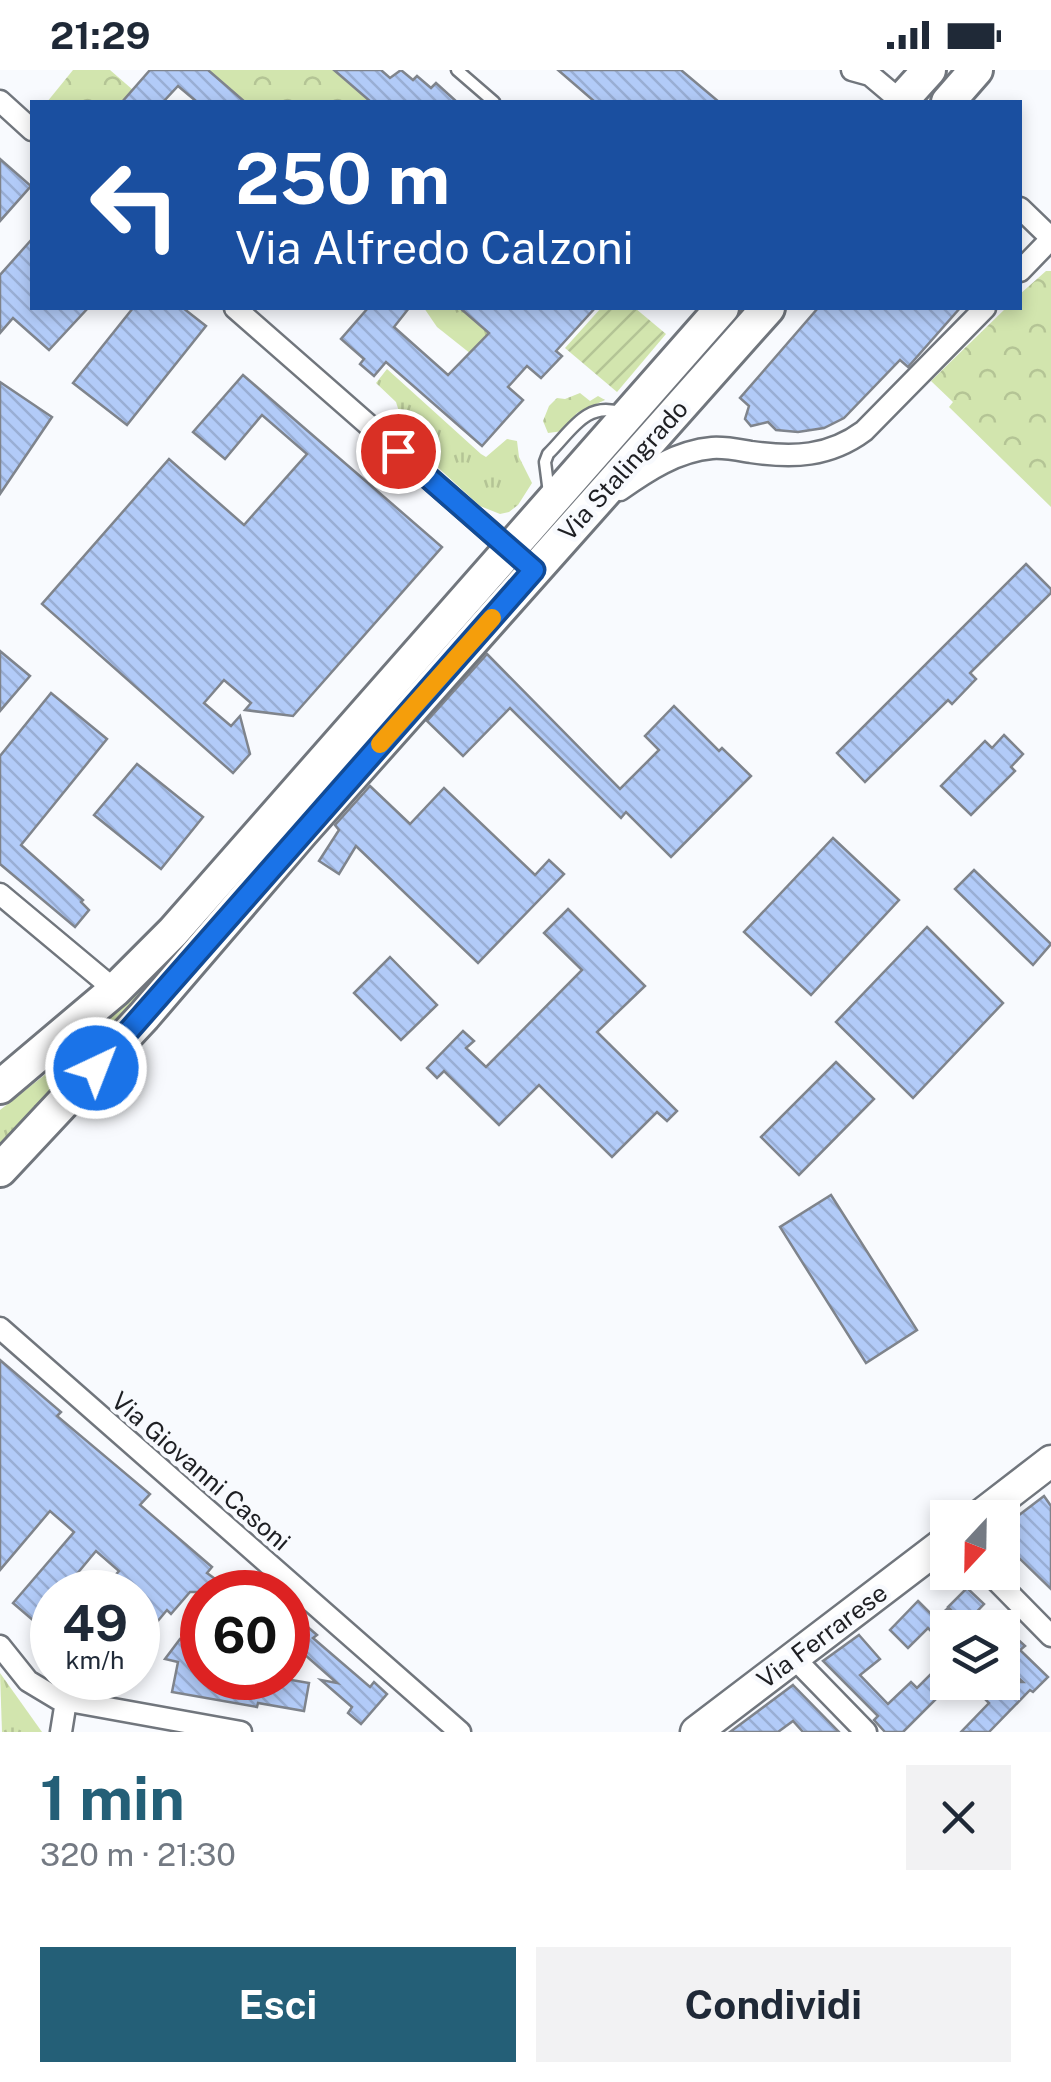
<!DOCTYPE html>
<html lang="it">
<meta charset="utf-8">
<style>
body{margin:0;font-family:"Public Sans",sans-serif;background:#f2f2f3;color:#1f2937;height:100vh;display:flex;flex-direction:column;font-size:38px;white-space:nowrap}
*{box-sizing:border-box;margin:0}
p{font-size:32px;color:#747a83}
.icon{flex:none;width:55px;height:55px;fill:none;stroke:currentColor;stroke-width:2;stroke-linecap:round;stroke-linejoin:round}
.map{position:relative;height:1662px;overflow:hidden}
.details{display:flex;flex-direction:column;background:#fff;flex:1}
.details>*{flex:none}
.hud{position:absolute;left:30px;top:30px;width:992px;height:210px;border-radius:0px;box-shadow:0 5px 15px #0003;background:#1a4fa0;color:#fff;overflow:hidden}
.needle{width:65px;rotate:202deg}
.controls{position:absolute;left:930px;top:1430px;display:grid;gap:20px}
.controls a{display:grid;place-items:center;width:90px;height:90px;border-radius:0px;background:#fff;box-shadow:0 5px 15px #0003;font-size:50px}
.speed{position:absolute;left:30px;top:1500px;display:flex;gap:20px;font-size:50px;font-weight:700;text-align:center}
.speed>*{display:grid;place-content:center;width:130px;height:130px;border-radius:50%;background:#fff;box-shadow:0 5px 15px #0003;line-height:1}
.speed small{font-size:25px;font-weight:400}
.speed .limit{border:15px solid #d22;background:#fff;color:#111}
.pin{position:absolute;display:grid;place-items:center;width:85px;height:85px;color:#fff;margin:-42px;border:5px solid #fff;border-radius:50%;box-shadow:0 2px 10px #0007}
.me{position:absolute;width:110px;margin:-55px;rotate:43deg;stroke-linejoin:round;filter:drop-shadow(0 0 8px #0008)}
.turn{display:flex;align-items:center;gap:35px;height:210px;padding:0 40px;font-size:45px}
.turn .icon{width:130px;height:130px;stroke-width:2.5}
.turn b{display:block;font-size:70px;line-height:85px}
.round{display:grid;place-items:center;flex:none;width:105px;height:105px;border-radius:0px;background:#f2f2f3}
.head{display:flex;align-items:center;justify-content:space-between;height:170px;padding:0 40px}
h1{font-size:60px;font-weight:700;line-height:75px;color:#245f77}
.cta{display:flex;gap:20px;margin-top:auto;padding:20px 40px}
.cta a{flex:1;height:115px;border-radius:0px;background:#245f77;color:#fff;font-size:40px;font-weight:700;line-height:115px;text-align:center}
.cta a+a{background:#f2f2f3;color:#1f2937}
.status{display:flex;justify-content:space-between;align-items:center;height:70px;padding:0 50px;background:#fff;direction:ltr}
.status svg{height:28px;fill:currentColor}
.map>svg:first-child{display:block}
.grass{fill:url(#grass-tufts)}
.park{fill:url(#park-crowns)}
.garden{fill:url(#garden-furrows)}
.building{fill:url(#building-back-hatch);stroke:#7f848c;stroke-width:2.5}
.lines{fill:none;stroke-linecap:round;stroke-linejoin:round}
.lane-casing{stroke:#71767d;stroke-width:15}
.street-casing{stroke:#71767d;stroke-width:25}
.secondary-casing{stroke:#71767d;stroke-width:35}
.primary-casing{stroke:#71767d;stroke-width:38}
.lane{stroke:#fff;stroke-width:10}
.street{stroke:#fff;stroke-width:20}
.secondary{stroke:#fff;stroke-width:30}
.primary{stroke:#fff;stroke-width:32}
.route-casing{stroke:#114b97;stroke-width:25}
.route{stroke:#1a73e8;stroke-width:18}
.slow{stroke:#f59e0b;stroke-width:18}
.labels{text-anchor:middle;dominant-baseline:central;stroke-width:9;stroke-linejoin:round;paint-order:stroke}
.street-label{font-size:25px;fill:#1e1f23;stroke:#f8fafe}
</style>
<div class="status"><b>21:29</b><svg viewBox="0 0 49 12"><path d="M0 12V9h3v3zM5 12V6h3v6zM10 12V3h3v9zM15 12V0h3v12zM26 1h20v11H26zM47 4h2v5h-2z"/></svg></div>
<div class="map">
<svg width="1051" height="1662" viewBox="0 0 1051 1662">
<defs>
<pattern id="grass-tufts" width="24" height="20" patternUnits="userSpaceOnUse" patternTransform="scale(2.5)"><rect width="24" height="20" fill="#d2e5ae"/><path d="M3 7l-1-3M5 7V3M7 7l1-3M15 17l-1-3M17 17v-4M19 17l1-3" fill="none" stroke="#b4c495"/></pattern>
<pattern id="park-crowns" width="20" height="18" patternUnits="userSpaceOnUse" patternTransform="scale(2.5)"><rect width="20" height="18" fill="#d2e5ae"/><path d="M2 6a3 3 0 1 1 6 0M12 15a3 3 0 1 1 6 0" fill="none" stroke="#b4c495"/></pattern>
<pattern id="garden-furrows" width="10" height="10" patternUnits="userSpaceOnUse" patternTransform="scale(2.5)"><rect width="10" height="10" fill="#d2e5ae"/><path d="M-1 1l2-2M0 10L10 0M9 11l2-2" fill="none" stroke="#b4c495"/></pattern>
<pattern id="building-back-hatch" width="6" height="6" patternUnits="userSpaceOnUse" patternTransform="scale(2.5)"><rect width="6" height="6" fill="#b2cbf8"/><path d="M-1 5l2 2M0 0l6 6M5-1l2 2" fill="none" stroke="#99aed4"/></pattern>
</defs>
<rect width="100%" height="100%" fill="#f8fafe"/>
<g class="grass">
<polygon points="424,238 460,238 489,263 471,284 437,257"/>
<polygon points="387,299 481,384 486,387 507,369 517,371 519,387 532,413 518,435 509,442 500,444 480,436 408,370 396,332 376,313"/>
<polygon points="382,658 0,1082 0,1040 74,982 164,897"/>
<polygon points="0,1603 42,1662 2,1662"/>
</g>
<g class="park">
<polygon points="73,0 110,0 133,20 122,32 47,32"/>
<polygon points="208,0 334,0 370,31 245,32"/>
<polygon points="1046,201 1051,201 1051,437 949,337 953,332 931,311 1006,238 1020,238 1020,224"/>
<polygon points="580,323 590,331 598,326 605,330 577,343 563,361 548,363 543,351 549,336 557,328 565,329"/>
</g>
<polygon class="garden" points="601,238 635,238 666,264 617,322 565,278"/>
<g class="building">
<polygon points="150,0 208,0 245,32 197,32 178,16 163,32 122,32"/>
<polygon points="334,0 381,0 390,8 401,0 413,10 417,6 431,18 436,13 457,32 371,32"/>
<polygon points="558,0 681,0 719,32 595,32"/>
<polygon points="0,89 31,116 0,151"/>
<polygon points="32,169 32,238 88,238 49,280 13,248 0,263 0,205"/>
<polygon points="133,238 183,238 206,256 127,355 73,313"/>
<polygon points="368,238 409,238 394,257 448,305 489,263 460,238 595,238 556,281 562,286 541,308 527,296 508,317 523,330 482,376 386,292 374,306 360,294 364,289 341,269"/>
<polygon points="818,238 960,238 908,297 900,290 844,348 824,358 798,362 776,360 768,352 751,356 745,349 749,336 740,328"/>
<polygon points="243,305 442,477 293,646 245,640 251,633 224,610 204,633 231,656 240,646 250,684 233,703 42,534 169,389 244,455 307,384 262,345 225,389 193,362"/>
<polygon points="0,312 52,347 0,424"/>
<polygon points="1026,494 1051,519 1051,523 970,603 976,609 952,634 948,630 865,712 837,683"/>
<polygon points="0,581 30,606 0,641"/>
<polygon points="487,584 620,719 659,680 645,666 674,636 719,681 722,678 751,706 671,787 626,742 621,748 510,638 463,686 427,651"/>
<polygon points="51,623 107,669 21,775 83,830 81,832 89,840 75,857 0,794 0,686"/>
<polygon points="1004,665 1023,684 1011,697 1015,701 971,745 941,716 985,671 992,678"/>
<polygon points="137,694 203,747 161,799 94,745"/>
<polygon points="370,716 410,754 444,718 535,805 549,790 564,804 478,893 356,776 339,804 319,791 339,760 335,755"/>
<polygon points="833,768 899,830 811,925 744,862"/>
<polygon points="974,800 1051,874 1033,895 955,819"/>
<polygon points="568,839 645,916 597,962 677,1041 667,1051 657,1042 612,1087 539,1015 499,1055 444,1001 437,1008 427,998 463,961 474,971 466,978 486,997 582,900 544,863"/>
<polygon points="927,857 1003,933 913,1028 836,952"/>
<polygon points="390,887 437,935 401,970 354,923"/>
<polygon points="836,992 874,1029 799,1105 761,1067"/>
<polygon points="831,1125 917,1260 866,1293 780,1157"/>
<polygon points="0,1290 61,1342 57,1346 150,1424 140,1435 212,1497 207,1503 229,1519 244,1502 268,1522 190,1522 171,1544 167,1540 152,1558 138,1545 138,1522 100,1522 119,1501 96,1481 71,1511 85,1522 52,1522 52,1560 38,1548 35,1552 13,1533 74,1462 50,1441 0,1500"/>
<polygon points="1044,1426 1051,1436 1051,1519 1015,1484 1002,1496 1002,1458"/>
<polygon points="967,1518 984,1534 965,1554 948,1537"/>
<polygon points="918,1531 936,1549 948,1538 948,1578 928,1558 908,1578 890,1560"/>
<polygon points="288,1540 317,1565 313,1568 370,1617 374,1612 387,1624 361,1654 348,1643 352,1637 321,1610 337,1613 288,1570"/>
<polygon points="1012,1564 1025,1576 1020,1580 1048,1607 1033,1622 1030,1620 989,1662 961,1662 989,1633 982,1626 994,1612 1023,1612 1002,1593 1002,1574"/>
<polygon points="859,1565 880,1589 860,1605 888,1634 911,1612 917,1618 948,1587 948,1617 903,1662 885,1662 874,1650 878,1646 823,1591"/>
<polygon points="180,1569 202,1577 202,1608 280,1608 309,1613 304,1641 258,1633 257,1637 172,1622 178,1592 165,1589"/>
<polygon points="793,1615 839,1662 803,1662 793,1651 778,1662 730,1662"/>
</g>
<g class="lines">
<g class="lane-casing">
<g id="lane">
<polyline points="457,0 494,32"/>
<path d="M549,423L545,392L548,384C570,363 586,330 621,343"/>
</g>
</g>
<g class="street-casing">
<g id="street">
<polyline points="852,0 870,5 902,32"/>
<polyline points="0,31 32,60"/>
<polyline points="1020,138 1051,168"/>
<polyline points="1020,201 1051,169"/>
<polyline points="235,238 518,486"/>
<path d="M620,420C647,401 677,381 712,378C725,377 739,380 751,382C793,388 829,387 864,361L985,238"/>
<polyline points="0,824 115,920"/>
<polyline points="0,1258 460,1662"/>
<polyline points="988,1502 1051,1566"/>
<polyline points="0,1576 28,1611 58,1629 241,1662"/>
<polyline points="794,1588 866,1662"/>
<polyline points="61,1662 66,1631"/>
</g>
</g>
<g class="secondary-casing">
<g id="secondary">
<polyline points="977,1448 1051,1391"/>
<polyline points="696,1662 948,1470"/>
</g>
</g>
<g class="primary-casing">
<g id="primary">
<polyline points="900,32 929,0"/>
<polyline points="948,32 976,0"/>
<polyline points="0,1017 115,920 173,862 722,238"/>
<polyline points="0,1100 144,946 301,763 768,238"/>
</g>
</g>
<use href="#lane" class="lane"/>
<use href="#street" class="street"/>
<use href="#secondary" class="secondary"/>
<use href="#primary" class="primary"/>
</g>
<g class="lines">
<g class="route-casing">
<polyline id="route" points="96,998 534,500 398,381"/>
</g>
<use href="#route" class="route"/>
<polyline class="slow" points="380,674 492,548"/>
</g>
<g class="labels">
<g class="street-label">
<text transform="translate(623 400) rotate(-48)">Via Stalingrado</text>
<text transform="translate(201 1401) rotate(41)">Via Giovanni Casoni</text>
<text transform="translate(822 1566) rotate(-37)">Via Ferrarese</text>
</g>
</g>
</svg>
<div class="controls">
<a><svg class="needle" viewBox="-14 -14 28 28"><path d="M0-13l5 13h-10z" fill="#e53935"/><path d="M0 13l5-13h-10z" fill="#747a83"/></svg></a>
<a><svg class="icon" aria-label="layers" viewBox="0 0 24 24"><path d="M12 4l9 5-9 5-9-5zM3 14l9 5 9-5"/></svg></a>
</div>
<div class="speed"><div>49<small>km/h</small></div><div class="limit">60</div></div>
<div class="pin" style="left:398px;top:381px;background:#d93025"><svg class="icon" aria-label="arrive" viewBox="0 0 24 24"><path d="M6 21V4h12l-3 4 3 4H6"/></svg></div>
<svg class="me" style="left:96px;top:998px" viewBox="-20 -20 40 40"><circle r="17" fill="#1a73e8" stroke="#fff" stroke-width="3"/><path d="M0-11L8 9 0 5-8 9z" fill="#fff"/></svg>
<div class="hud">
<div class="turn"><svg class="icon" aria-label="left" viewBox="0 0 24 24"><path d="M17 20v-9H6M10 6l-5 5 5 5"/></svg><div><b>250 m</b>Via Alfredo Calzoni</div></div>
</div>
</div>
<section class="details">
<div class="head"><div><h1>1 min</h1><p>320 m · 21:30</p></div><a class="round"><svg class="icon" aria-label="close" viewBox="0 0 24 24"><path d="M6 6l12 12M18 6L6 18"/></svg></a></div>
<div class="cta"><a>Esci</a><a>Condividi</a></div>
</section>
